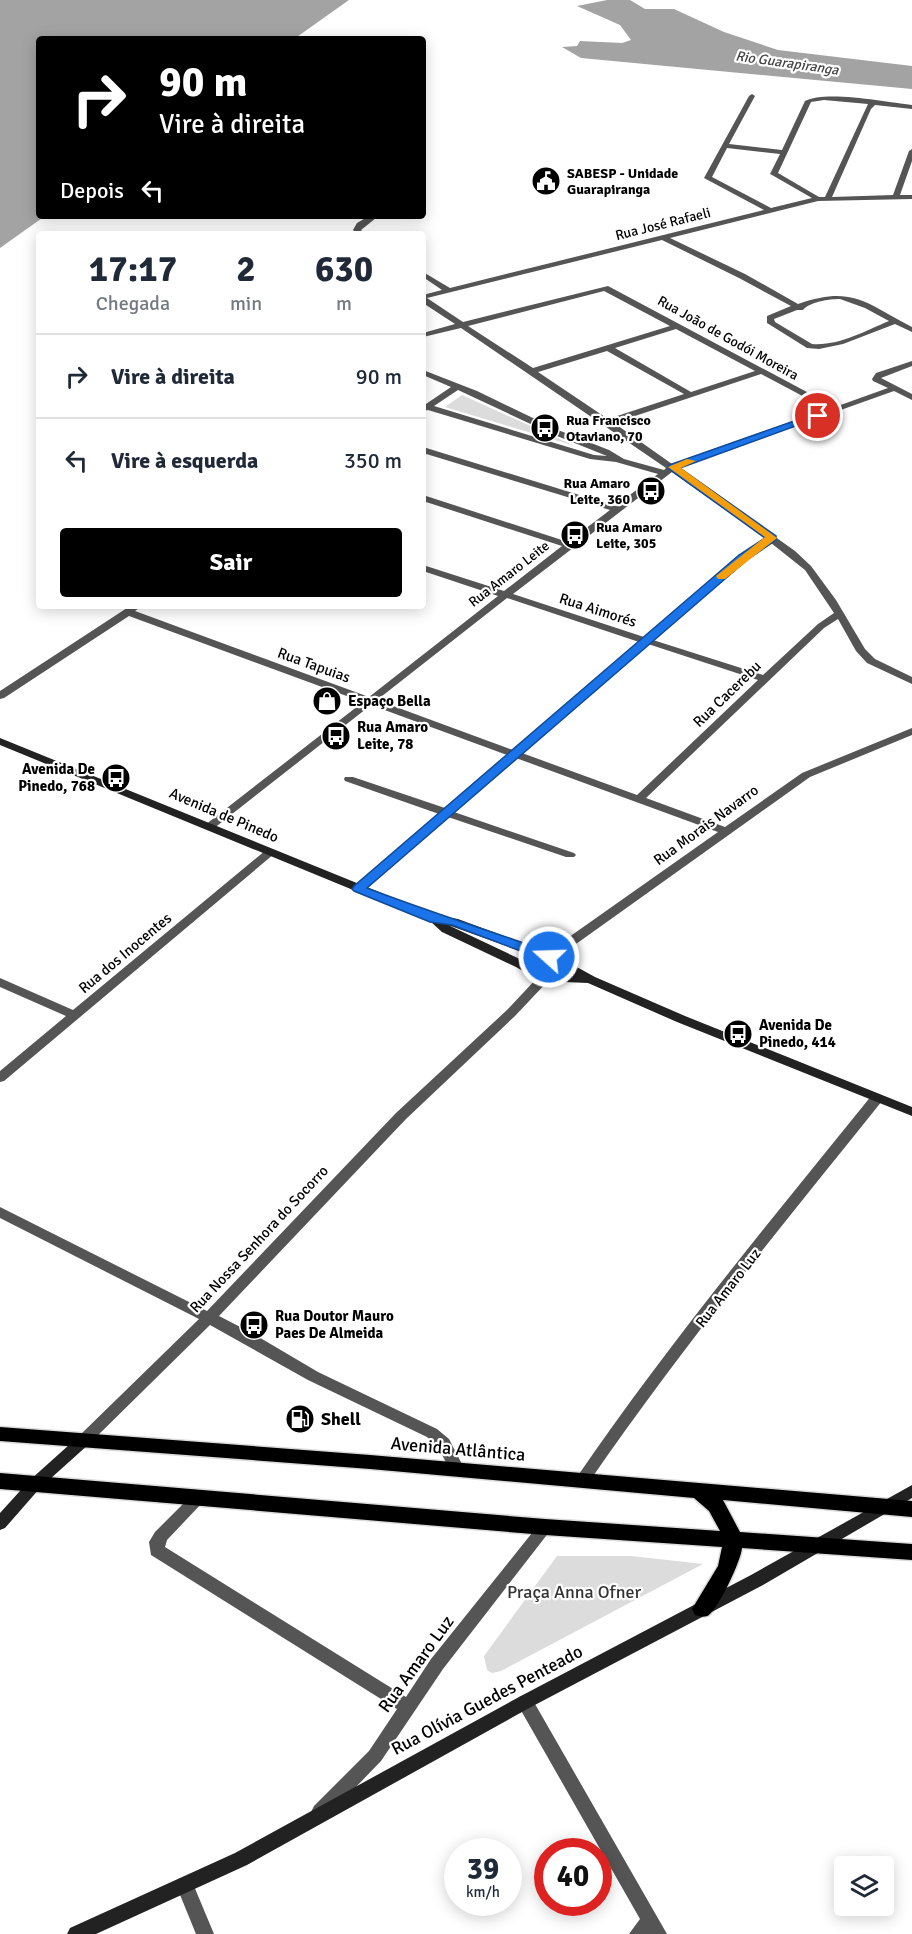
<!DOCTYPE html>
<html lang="pt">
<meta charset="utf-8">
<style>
body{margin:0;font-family:Signika,sans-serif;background:#f6f6f7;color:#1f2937;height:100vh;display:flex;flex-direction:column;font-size:22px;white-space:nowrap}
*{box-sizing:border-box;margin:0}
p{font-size:20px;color:#747a83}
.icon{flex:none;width:33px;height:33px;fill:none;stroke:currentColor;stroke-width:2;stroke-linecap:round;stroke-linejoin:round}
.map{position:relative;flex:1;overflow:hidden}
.side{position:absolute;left:36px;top:231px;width:390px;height:378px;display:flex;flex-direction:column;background:#fff;border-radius:6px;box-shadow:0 3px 15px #0003}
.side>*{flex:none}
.banner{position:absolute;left:36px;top:36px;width:390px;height:183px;border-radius:6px;box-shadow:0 3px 15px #0003;background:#000;color:#fff;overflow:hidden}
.buttons{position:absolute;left:834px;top:1856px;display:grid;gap:12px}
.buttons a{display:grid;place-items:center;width:60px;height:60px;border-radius:6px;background:#fff;box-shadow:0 3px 15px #0003;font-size:30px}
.speed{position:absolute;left:444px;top:1838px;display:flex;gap:12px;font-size:30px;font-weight:700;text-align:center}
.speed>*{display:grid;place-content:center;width:78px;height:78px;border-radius:50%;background:#fff;box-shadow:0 3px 15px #0003;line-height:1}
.speed small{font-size:15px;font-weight:400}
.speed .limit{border:9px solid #d22;background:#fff;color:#111}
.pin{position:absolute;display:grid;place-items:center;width:51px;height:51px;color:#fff;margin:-26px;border:3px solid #fff;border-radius:50%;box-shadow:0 2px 6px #0007}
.me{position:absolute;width:66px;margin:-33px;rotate:290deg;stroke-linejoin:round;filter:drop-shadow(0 0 4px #0008)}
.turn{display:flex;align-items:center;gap:21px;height:126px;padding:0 24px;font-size:27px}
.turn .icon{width:78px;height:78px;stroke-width:2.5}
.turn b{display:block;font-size:42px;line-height:51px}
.then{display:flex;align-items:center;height:57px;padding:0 24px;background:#0003;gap:12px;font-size:22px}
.eta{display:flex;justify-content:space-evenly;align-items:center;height:102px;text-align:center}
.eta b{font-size:36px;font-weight:800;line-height:42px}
.button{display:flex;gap:12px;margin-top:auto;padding:12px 24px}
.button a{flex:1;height:69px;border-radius:6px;background:#000;color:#fff;font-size:24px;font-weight:800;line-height:69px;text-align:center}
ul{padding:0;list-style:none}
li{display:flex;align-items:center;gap:18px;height:84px;padding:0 24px;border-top:2px solid #e0e1e3}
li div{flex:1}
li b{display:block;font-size:22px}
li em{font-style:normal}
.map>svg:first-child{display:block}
.green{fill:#dcdcdc}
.water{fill:#a3a3a3}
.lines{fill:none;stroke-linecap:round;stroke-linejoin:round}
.primary-casing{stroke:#dbdbdb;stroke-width:3}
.street{fill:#555;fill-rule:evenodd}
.secondary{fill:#222;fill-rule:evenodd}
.primary{fill:#000;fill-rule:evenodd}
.route{fill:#1a73e8;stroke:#114b97;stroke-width:1.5}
.slow{fill:#f59e0b}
.labels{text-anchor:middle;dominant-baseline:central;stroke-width:4.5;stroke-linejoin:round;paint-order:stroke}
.far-water-label{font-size:14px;font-style:italic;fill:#444;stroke:#fff}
.far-poi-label{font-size:14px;font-weight:bold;fill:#000;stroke:#fff;text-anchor:start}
.far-street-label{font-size:14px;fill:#000;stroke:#fff}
.street-label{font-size:15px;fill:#000;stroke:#fff}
.poi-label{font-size:15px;font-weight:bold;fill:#000;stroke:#fff;text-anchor:start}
.near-poi-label{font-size:18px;font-weight:bold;fill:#000;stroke:#fff;text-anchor:start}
.near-street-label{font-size:18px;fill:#000;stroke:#fff}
.near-park-label{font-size:18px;fill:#333;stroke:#fff}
</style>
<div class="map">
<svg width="912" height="1934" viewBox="0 0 912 1934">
<rect width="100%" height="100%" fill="#fff"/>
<g class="green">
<polygon points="462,395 575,446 445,407"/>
<polygon points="557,1556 631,1556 703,1564 501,1671 492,1673 487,1670 484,1656"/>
</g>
<g class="water">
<polygon points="0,0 349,0 294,39 39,39 39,216 45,216 0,248"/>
<polygon points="607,0 630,0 645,9 674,9 724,32 778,50 912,66 912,89 581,58 562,47 577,46 580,41 622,43 631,40 620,25 577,6"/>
</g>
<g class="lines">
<g class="primary-casing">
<path id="primary" d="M0,1427L370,1455L912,1501V1517L723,1500L740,1532L912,1544V1560L742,1548C741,1561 719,1607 709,1615C705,1618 699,1616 695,1615L692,1609L718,1566L722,1547L545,1535L0,1489V1473L545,1519L720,1531L709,1511L694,1498L370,1469L0,1441Z"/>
</g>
<g class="street">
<path d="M752,94L755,96L729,144L782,150L805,101C825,90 887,102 912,105V109L875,105L871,109L832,197L893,195L909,151L912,149V161L900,195H912V199L818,201L670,238L745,274L798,304C853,285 865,303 912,327V332L895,324L843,344L819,349L807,348L767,323V316L791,306L739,278L662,240L427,298L463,322L608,286L835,407L888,388L873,381L872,379L876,373L912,361V366L881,378L912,394V400L894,391L678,468L795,551L811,566L836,600L865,649L875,659L912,677V684L867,663L856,651L838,619L824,628L646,798L725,827L802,773L912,728V735L810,777L555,959L548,981L515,1016L406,1119L219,1316L250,1332L318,1372L437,1429L449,1439L465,1470L462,1474L457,1476L452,1474L438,1447L427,1437L308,1380L210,1325L89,1444L84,1446L79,1444L77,1440L79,1436L199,1319L0,1218V1207L207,1311L396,1113L507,1010L538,977L545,954L718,832L516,758L454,812L574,853L576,855L574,857H566L448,817L362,891L358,892L352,889L354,887L439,814L345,781L344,779L345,777H353L445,808L507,755L371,705L213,829H205L203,827L205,825L363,702L129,616L4,698L0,699V691L130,606H142L135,611L369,697L498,596L423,571V565L504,591L562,546L423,501V495L568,542L610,510L423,453V447L615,506L658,474L616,462L590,459L428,410L423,411V406L451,387L423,375V370L477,391L558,430L609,450L624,459L664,470L666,468L461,328L423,337V333L455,324L423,303V295L442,290L423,277V272L450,288L764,210L704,178L749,96ZM824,100L868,104L825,197H819L778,173L811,102ZM727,148L780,154L770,174L772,175L812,198L771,208L712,177ZM604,291L670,326L533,368L468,326ZM840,299L865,308L889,321C865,331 839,346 812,344L775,322L774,319L797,310H803C809,302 829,299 840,299ZM676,329L755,371L691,392L615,348ZM607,351L684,394L608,419L538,372ZM761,374L827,409L672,464L614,423ZM458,390L552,434L607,456L594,455L434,406ZM672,472L765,538L740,555L644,637L513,594ZM771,543L805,570L834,613L818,624L763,675L653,640L746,559ZM507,598L639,642L513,750L377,700ZM648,644L758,680L637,795L522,753Z"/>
<polygon points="369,216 376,218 361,230 365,234 357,234 353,230 357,223"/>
<polygon points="270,849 274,850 276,852 274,854 4,1081 0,1082 0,1071 66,1016 0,987 0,978 73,1010 266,850"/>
<path d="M877,1094L883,1098L882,1101C781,1227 678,1352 587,1485L582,1487L577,1485L574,1481L577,1477C668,1344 771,1220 872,1095Z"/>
<polygon points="198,1492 203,1494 206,1498 203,1502 167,1540 165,1547 406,1697 431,1659 540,1523 545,1521 550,1523 553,1527 443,1669 381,1761 326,1818 320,1820 314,1818 311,1812 314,1806 369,1751 397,1709 151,1555 149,1542 155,1532 193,1494"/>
<polygon points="525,1695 531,1697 667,1934 629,1934 640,1919 519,1707 517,1702 519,1697"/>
<polygon points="185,1877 191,1879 214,1934 196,1934 176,1885 179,1879"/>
</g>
<g class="secondary">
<path d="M0,738L438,916L458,919L553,954L595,977L685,1016L912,1107V1116L677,1022L588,983L540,981L516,967L442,932L431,922L0,745ZM448,925L545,960L574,976L547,974L524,961Z"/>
<polygon points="84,1434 89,1436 91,1440 89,1444 40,1488 5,1528 0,1530 0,1513 30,1480 79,1436"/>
<polygon points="912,1485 912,1498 763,1585 531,1707 247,1865 96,1934 67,1934 70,1928 235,1853 519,1697 751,1575"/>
</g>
<use href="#primary" class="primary"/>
</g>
<path class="route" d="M814,414L823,416L680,468L776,536V540L747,560L367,888C429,912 492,931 554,954L556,957L554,960H544L452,925L430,922L354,891L352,889L354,886L739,555L765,538L669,469V465Z"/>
<polygon class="slow" points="687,459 696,461 681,468 777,538 725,579 718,579 716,576 765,537 668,467"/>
<defs>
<g id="civic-disc" transform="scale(1.5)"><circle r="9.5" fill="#000" stroke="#fff"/><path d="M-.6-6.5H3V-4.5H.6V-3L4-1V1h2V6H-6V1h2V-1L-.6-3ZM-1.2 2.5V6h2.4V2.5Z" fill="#fff"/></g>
<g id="bus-disc" transform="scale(1.5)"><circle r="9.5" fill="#000" stroke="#fff"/><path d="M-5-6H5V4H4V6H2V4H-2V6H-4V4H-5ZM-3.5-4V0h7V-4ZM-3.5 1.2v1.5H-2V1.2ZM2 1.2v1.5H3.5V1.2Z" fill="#fff"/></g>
<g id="shop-disc" transform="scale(1.5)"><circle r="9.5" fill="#000" stroke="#fff"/><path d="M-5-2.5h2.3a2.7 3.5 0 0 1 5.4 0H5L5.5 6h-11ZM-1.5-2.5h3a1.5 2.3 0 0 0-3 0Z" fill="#fff"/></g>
<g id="fuel-disc" transform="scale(1.5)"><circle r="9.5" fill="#000" stroke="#fff"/><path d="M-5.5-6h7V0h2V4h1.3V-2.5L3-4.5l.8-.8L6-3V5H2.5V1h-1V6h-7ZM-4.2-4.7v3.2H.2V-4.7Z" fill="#fff"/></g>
</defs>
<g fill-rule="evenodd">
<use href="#civic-disc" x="546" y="181"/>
<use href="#bus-disc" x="545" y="428"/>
<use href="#bus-disc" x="651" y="491"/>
<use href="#bus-disc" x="575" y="535"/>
<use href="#shop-disc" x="327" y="701"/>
<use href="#bus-disc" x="336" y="736"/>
<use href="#bus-disc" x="116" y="778"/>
<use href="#bus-disc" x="738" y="1034"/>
<use href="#bus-disc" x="254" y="1325"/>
<use href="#fuel-disc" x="300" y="1419"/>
</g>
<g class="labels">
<g class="far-water-label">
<text transform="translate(787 63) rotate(8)">Rio Guarapiranga</text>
</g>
<g class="far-poi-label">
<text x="567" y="173">SABESP - Unidade<tspan x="567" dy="16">Guarapiranga</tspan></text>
<text x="566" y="420">Rua Francisco<tspan x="566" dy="16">Otaviano, 70</tspan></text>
<text x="630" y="483" text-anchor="end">Rua Amaro<tspan x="630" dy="16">Leite, 360</tspan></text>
<text x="596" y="527">Rua Amaro<tspan x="596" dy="16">Leite, 305</tspan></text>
</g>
<g class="far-street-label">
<text transform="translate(663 224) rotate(-14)">Rua José Rafaeli</text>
<text transform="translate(728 338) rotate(29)">Rua João de Godói Moreira</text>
<text transform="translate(509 574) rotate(-38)">Rua Amaro Leite</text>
</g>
<g class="street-label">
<text transform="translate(598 610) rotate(18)">Rua Aimorés</text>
<text transform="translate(314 665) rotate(20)">Rua Tapuias</text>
<text transform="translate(727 694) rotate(-44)">Rua Cacerebu</text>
<text transform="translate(224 815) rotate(23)">Avenida de Pinedo</text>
<text transform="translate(706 825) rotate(-36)">Rua Morais Navarro</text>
<text transform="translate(125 953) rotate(-40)">Rua dos Inocentes</text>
<text transform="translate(259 1239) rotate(-47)">Rua Nossa Senhora do Socorro</text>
<text transform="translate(728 1288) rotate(-52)">Rua Amaro Luz</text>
</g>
<g class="poi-label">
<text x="348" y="701">Espaço Bella</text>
<text x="357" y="727">Rua Amaro<tspan x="357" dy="17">Leite, 78</tspan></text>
<text x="95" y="769" text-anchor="end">Avenida De<tspan x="95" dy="17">Pinedo, 768</tspan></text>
<text x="759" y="1025">Avenida De<tspan x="759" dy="17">Pinedo, 414</tspan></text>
<text x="275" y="1316">Rua Doutor Mauro<tspan x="275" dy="17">Paes De Almeida</tspan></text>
</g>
<g class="near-poi-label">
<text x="321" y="1419">Shell</text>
</g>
<g class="near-street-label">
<text transform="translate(458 1449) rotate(5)">Avenida Atlântica</text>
<text transform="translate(416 1664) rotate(-54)">Rua Amaro Luz</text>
<text transform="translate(487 1700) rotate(-28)">Rua Olívia Guedes Penteado</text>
</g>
<g class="near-park-label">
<text x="574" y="1592">Praça Anna Ofner</text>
</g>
</g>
</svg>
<div class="buttons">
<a><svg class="icon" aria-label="layers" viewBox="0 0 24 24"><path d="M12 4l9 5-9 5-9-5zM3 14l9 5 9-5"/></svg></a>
</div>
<div class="speed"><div>39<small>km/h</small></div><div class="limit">40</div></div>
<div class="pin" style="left:818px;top:416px;background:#d93025"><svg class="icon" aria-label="arrive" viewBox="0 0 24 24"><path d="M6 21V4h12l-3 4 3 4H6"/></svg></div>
<svg class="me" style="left:549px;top:957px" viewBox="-20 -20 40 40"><circle r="17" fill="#1a73e8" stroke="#fff" stroke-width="3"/><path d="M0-11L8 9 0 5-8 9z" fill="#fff"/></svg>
<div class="banner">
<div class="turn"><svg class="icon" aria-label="right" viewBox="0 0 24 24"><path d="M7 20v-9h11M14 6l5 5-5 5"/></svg><div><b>90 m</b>Vire à direita</div></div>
<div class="then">Depois<svg class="icon" aria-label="left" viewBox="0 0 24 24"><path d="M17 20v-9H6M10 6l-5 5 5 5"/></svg></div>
</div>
<section class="side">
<div class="eta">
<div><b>17:17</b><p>Chegada</p></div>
<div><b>2</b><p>min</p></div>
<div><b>630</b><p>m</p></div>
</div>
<ul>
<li><svg class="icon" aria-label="right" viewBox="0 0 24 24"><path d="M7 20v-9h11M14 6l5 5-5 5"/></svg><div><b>Vire à direita</b></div><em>90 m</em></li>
<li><svg class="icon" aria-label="left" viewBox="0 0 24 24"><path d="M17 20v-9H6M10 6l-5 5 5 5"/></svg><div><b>Vire à esquerda</b></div><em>350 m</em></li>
</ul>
<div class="button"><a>Sair</a></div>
</section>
</div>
